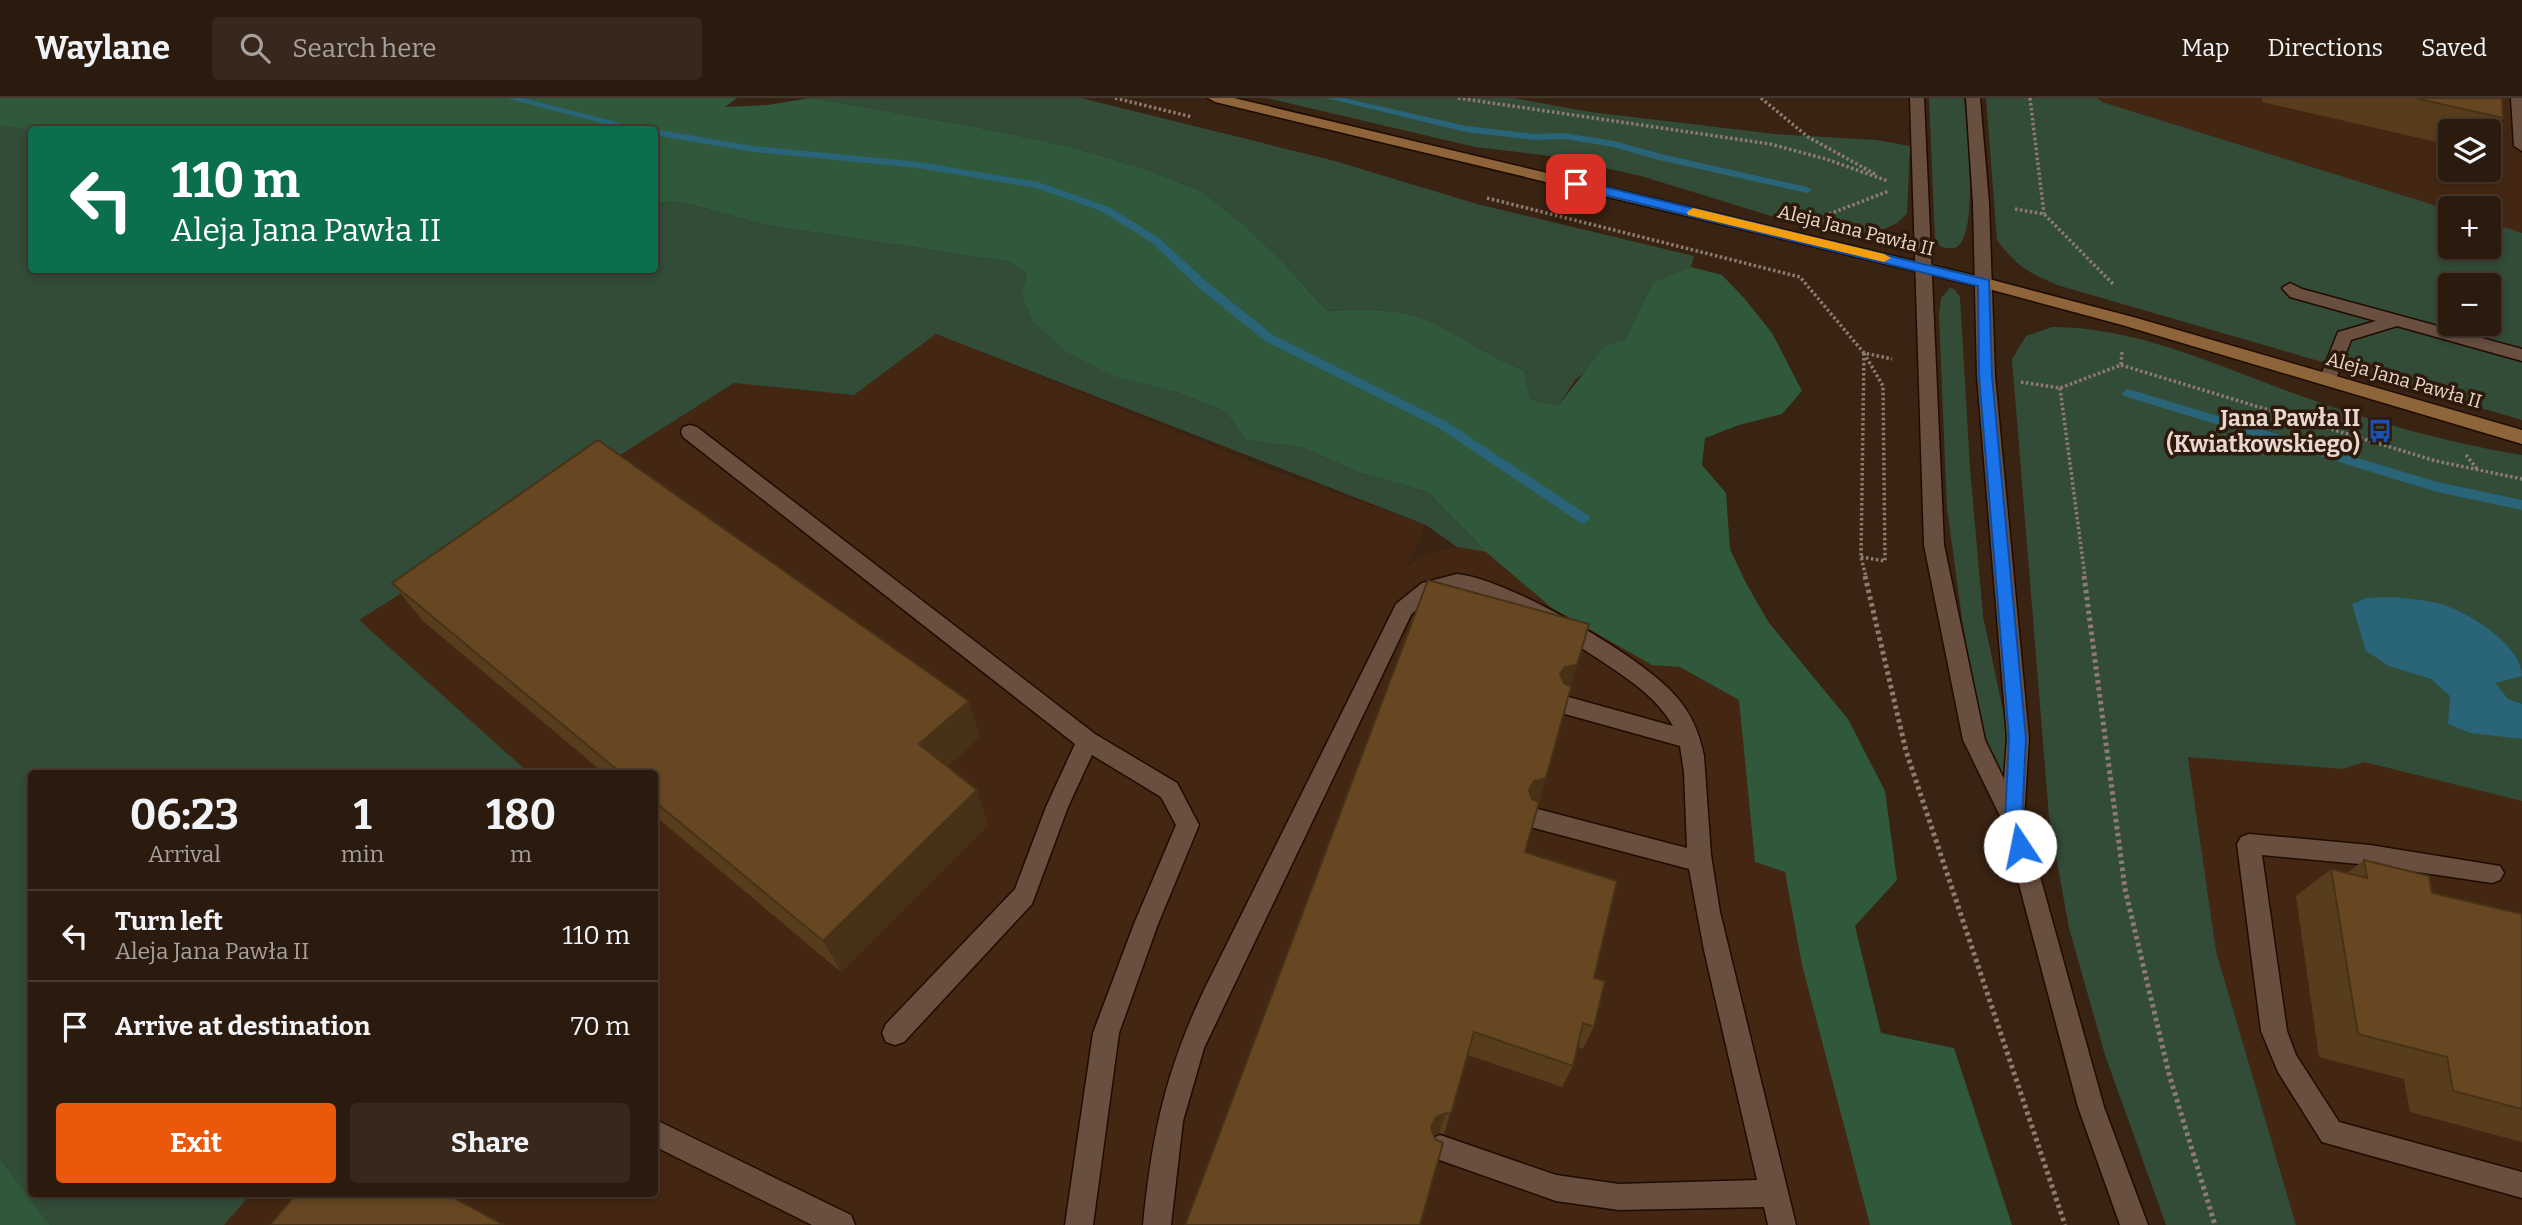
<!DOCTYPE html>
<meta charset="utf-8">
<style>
body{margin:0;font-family:Bitter,serif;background:#37271c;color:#f1f3f6;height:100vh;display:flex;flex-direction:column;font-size:26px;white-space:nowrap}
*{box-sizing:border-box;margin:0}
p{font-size:23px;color:#a6a19e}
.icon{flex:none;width:38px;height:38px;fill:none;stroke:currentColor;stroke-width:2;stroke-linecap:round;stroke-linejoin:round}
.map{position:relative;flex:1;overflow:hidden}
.drawer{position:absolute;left:28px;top:672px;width:630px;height:427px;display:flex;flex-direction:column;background:#2b1a0e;border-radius:7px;box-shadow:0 4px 10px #0003,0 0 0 2px #47382e}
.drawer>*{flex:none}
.banner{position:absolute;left:28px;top:28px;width:630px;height:147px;border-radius:7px;box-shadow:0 4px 10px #0003,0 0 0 2px #47382e;background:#0b6e4f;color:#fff;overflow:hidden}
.controls{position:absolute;left:2438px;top:21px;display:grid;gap:14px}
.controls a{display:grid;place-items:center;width:63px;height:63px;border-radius:7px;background:#2b1a0e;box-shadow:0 4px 10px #0003,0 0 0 2px #47382e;font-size:35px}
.pin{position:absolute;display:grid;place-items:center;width:60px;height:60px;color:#fff;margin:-30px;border-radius:14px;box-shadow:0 4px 10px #0006}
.me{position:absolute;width:77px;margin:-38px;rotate:349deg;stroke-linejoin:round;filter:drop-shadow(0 0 5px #0008)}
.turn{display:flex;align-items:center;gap:24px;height:147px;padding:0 28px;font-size:32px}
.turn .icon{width:91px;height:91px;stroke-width:2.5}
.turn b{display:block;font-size:49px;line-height:60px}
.eta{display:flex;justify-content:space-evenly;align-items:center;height:119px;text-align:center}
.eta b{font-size:42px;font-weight:700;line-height:49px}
.action{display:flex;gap:14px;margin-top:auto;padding:14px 28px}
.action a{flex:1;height:80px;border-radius:7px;background:#ea580c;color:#fff;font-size:28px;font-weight:700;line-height:80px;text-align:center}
.action a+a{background:#37271c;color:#f1f3f6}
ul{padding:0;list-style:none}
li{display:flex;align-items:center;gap:21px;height:91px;padding:0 28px;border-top:2px solid #47382e}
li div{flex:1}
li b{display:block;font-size:26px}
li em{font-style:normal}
header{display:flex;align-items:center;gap:42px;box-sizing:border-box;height:98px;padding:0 35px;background:#2b1a0e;border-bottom:2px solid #47382e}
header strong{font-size:33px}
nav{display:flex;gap:38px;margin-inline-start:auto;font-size:24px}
.search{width:490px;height:63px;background:#37271c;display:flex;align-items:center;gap:18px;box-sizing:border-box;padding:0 24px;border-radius:7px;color:#a6a19e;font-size:26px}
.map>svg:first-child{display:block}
.built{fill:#442713;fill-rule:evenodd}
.green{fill:#324c38;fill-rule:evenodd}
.forest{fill:#30593b}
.water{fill:#2a6478}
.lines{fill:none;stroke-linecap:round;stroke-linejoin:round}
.stream{fill:#2a6478;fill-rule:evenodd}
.lane-casing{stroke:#200b01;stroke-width:3}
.street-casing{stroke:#200b01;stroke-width:3}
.secondary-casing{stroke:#200b01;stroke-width:3}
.path-far1{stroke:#8f7c70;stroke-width:3.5;stroke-dasharray:2.5 2.5;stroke-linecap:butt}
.path{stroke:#8f7c70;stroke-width:5;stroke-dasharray:3.5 3.5;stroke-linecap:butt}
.lane{fill:#694f3f;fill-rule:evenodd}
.street{fill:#694f3f;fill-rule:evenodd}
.secondary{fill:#8e653b;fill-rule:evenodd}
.wall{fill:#583d1c}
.shaded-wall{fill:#473217}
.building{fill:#664721;stroke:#473217;stroke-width:2}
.route{fill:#1a73e8;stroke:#114b97;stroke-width:2}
.slow{fill:#f59e0b}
.labels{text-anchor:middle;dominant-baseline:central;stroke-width:7;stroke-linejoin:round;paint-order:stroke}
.far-street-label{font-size:19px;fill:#e7d7ce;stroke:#2f190a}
.poi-label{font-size:23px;font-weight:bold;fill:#e7d7ce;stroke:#2f190a;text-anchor:end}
</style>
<header>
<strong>Waylane</strong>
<div class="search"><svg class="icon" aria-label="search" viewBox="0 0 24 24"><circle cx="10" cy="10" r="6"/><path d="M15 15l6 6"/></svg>Search here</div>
<nav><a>Map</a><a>Directions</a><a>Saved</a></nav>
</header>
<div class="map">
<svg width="2522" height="1127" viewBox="0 0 2522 1127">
<rect width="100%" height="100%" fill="#392313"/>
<g class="built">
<path d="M2097,0H2522V135L2489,124L2488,110H2450V112L2102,4ZM2450,33H2488V72H2450Z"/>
<polygon points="936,236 1269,371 1426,427 1407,469 1418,460 1437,453 1457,449 1486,454 1552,510 1652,567 1680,569 1739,602 1755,764 1785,773 1802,867 1870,1127 224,1127 251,1096 654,1096 654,676 529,675 358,522 734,285 854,297"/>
<polygon points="2188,658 2343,671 2364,664 2522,703 2522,1127 2296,1127 2216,853"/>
</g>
<g class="green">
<path d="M810,0H1081L1335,63L1477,106L1694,158L1691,169L1653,184L1625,242L1575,282L1558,308L1530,301L1524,272C1493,261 1468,242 1438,227C1404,209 1364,211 1327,213L1281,162L1242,125L1201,93L1145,71L1068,48L956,25Z"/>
<polygon points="1267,0 1513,0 1590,14 1775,36 1877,42 1910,48 1907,116 1897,125 1876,135 1835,134 1781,121 1641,78 1550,58 1475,49"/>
<path d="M1929,0H1964C1966,28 1980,133 1957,149C1953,151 1946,150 1941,149L1935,140Z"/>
<path d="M1986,0H2097L2102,4L2450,112V149H2488L2489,124L2522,135V322L2057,187C2029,175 2016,168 1997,142ZM2450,187H2488V226H2450Z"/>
<polygon points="0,28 34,31 32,32 32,172 654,172 655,104 685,105 766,127 1010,164 1026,174 1022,197 1174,293 1226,314 1245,342 1301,349 1358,374 1428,394 1486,454 1457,449 1426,427 936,236 854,297 734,285 359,522 529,675 32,676 32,1096 251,1096 224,1127 50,1127 0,1061"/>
<polygon points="1950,190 1954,191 1960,199 1970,370 1983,518 2016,674 2012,679 2002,679 1990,670 1963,528 1947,410 1939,217 1941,200"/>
<path d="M2052,229C2141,229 2224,271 2307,300C2377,325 2449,345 2522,357V703L2364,664L2343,671L2188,659L2216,853L2296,1127H2166L2105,957L2069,830L2049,719L2012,261L2026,238Z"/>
</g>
<g class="forest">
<path d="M0,0H737L725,9L768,7L810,0L956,25L1068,48L1145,71L1201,93L1242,125L1281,162L1327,213C1364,211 1404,209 1438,227C1468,242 1493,261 1524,272L1530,301L1558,308L1605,248L1625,242L1653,184L1691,169L1722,177L1744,200L1772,235L1802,293L1782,316L1739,327L1705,340L1702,367L1726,395L1730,451L1746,485L1769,525L1848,621L1885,693L1897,782L1855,828L1881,935L1954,950L2012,1127H1870L1802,867L1785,774L1755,764L1739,602L1680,569L1652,567L1552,510L1486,454L1428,394L1358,374L1301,349L1245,342L1226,314L1174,293L1113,278L1065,253L1033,223L1022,197L1026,175L1010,164L766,127L685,105L655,104L654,32H34L0,28Z"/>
<polygon points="0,1061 50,1127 0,1127"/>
</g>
<path class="water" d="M2393,499C2409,501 2426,502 2441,506C2469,514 2522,548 2522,578L2495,585L2508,601L2522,606V641L2471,635L2448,626L2450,598L2431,581L2389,568L2366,553L2352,506L2367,500Z"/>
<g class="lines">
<g class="stream">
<polygon points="506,0 523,0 647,32 628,32"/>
<polygon points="1326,0 1344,0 1466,28 1535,36 1564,35 1614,43 1661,56 1807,89 1812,92 1807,95 1659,62 1613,49 1564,41 1535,42 1466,34"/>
<polygon points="654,31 753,48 919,64 1038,84 1109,109 1159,140 1207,184 1273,237 1447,324 1589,418 1590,421 1584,426 1579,424 1439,330 1265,243 1199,190 1151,144 1101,113 1036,90 919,70 753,54 654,37 654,32 652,32"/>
<polygon points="2128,291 2437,384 2522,402 2522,412 2437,394 2124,298 2122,295"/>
</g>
<g class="lane-casing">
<g id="lane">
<polygon points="2511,0 2522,0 2522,53 2514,48"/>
<polygon points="2290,185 2302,191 2522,251 2522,263 2397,228 2351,242 2334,286 2322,286 2319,282 2338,234 2376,223 2290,199 2282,190"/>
<polygon points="690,327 697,329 1095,636 1177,685 1199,727 1158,826 1119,935 1093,1127 1065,1127 1093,935 1134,826 1176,727 1161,699 1092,657 1068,709 1032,806 904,944 895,947 886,944 882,935 886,926 1015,791 1046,709 1075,646 683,339 681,334 683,329"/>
<path d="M1457,476C1508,481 1635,555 1671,593C1690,612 1699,633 1704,658L1711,757L1720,814L1796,1127H1768L1764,1109L1619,1112L1556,1103L1431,1059L1427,1050L1431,1041L1440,1037L1556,1077L1619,1086L1757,1082L1704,852L1689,771L1534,730L1526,727L1523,720L1526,713L1534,710L1687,750L1684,674L1680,648L1565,616L1557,613L1554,607L1557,601L1565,598L1673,628C1664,612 1651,599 1637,588C1607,564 1492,491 1457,491C1437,492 1424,504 1411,517L1204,950L1183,1023L1171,1127H1143C1152,1036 1165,975 1204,892L1396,506L1422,485Z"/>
<polygon points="2249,736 2370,747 2500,768 2504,775 2500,782 2492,785 2370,767 2262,757 2287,933 2296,957 2339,1024 2522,1074 2522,1100 2322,1044 2278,974 2261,933 2237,746 2241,739"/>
<polygon points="654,1021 851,1117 855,1127 812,1127 654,1048"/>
</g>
</g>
<g class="street-casing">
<polygon id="street" points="1910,0 1924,0 1944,447 1985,642 2004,681 2007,640 1977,278 1973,105 1966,0 1980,0 1989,105 1995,278 2029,640 2024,721 2104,1009 2148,1127 2120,1127 2078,1009 2002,722 1963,642 1924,447"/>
</g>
<g class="secondary-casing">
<polygon id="secondary" points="1208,0 1234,0 1985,180 2133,219 2522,332 2522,346 2122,227 1985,190 1215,4"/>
</g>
<g class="path-far1">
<polyline points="1115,0 1192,19"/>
<polyline points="1458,0 1770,46 1826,61 1888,83"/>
<polyline points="1761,0 1808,39 1875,76"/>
<polyline points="2030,0 2044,116"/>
<polyline points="1487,100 1800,179 1864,255 1892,261"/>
<polyline points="2015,111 2044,116 2113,186"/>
<polyline points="1829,116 1889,93"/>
<polyline points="1864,255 1861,459 1866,479"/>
<polyline points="2121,267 2436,363 2522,381"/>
<polyline points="2021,284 2060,290 2121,267 2122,254"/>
<polyline points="2060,290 2085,479"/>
<polyline points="2466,357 2478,372"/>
<polyline points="1861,459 1885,463 1883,288 1864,255"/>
</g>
<g class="path">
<polyline points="1865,478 1906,653 2065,1127"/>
<polyline points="2084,478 2125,791 2169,976 2215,1127"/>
</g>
<use href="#lane" class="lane"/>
<use href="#street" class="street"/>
<use href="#secondary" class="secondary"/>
</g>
<g class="wall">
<polygon points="2262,0 2502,0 2503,20 2488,38 2488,33 2450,33 2450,47 2262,4"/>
<polygon points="392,485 980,639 947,668 977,692 988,727 841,874 654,717 654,676 605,676 423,523"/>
<polygon points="1571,588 1525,754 1594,880 1594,929 1583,951 1577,949 1573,968 1562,989 1468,957 1444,1036 1439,1035 1185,1127"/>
<polygon points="2364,762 2432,795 2522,816 2522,1044 2410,1014 2404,981 2319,959 2296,798 2331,771 2347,775"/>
</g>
<g class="shaded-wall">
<polygon points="1577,567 1568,596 1560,576 1565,569"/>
<polygon points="969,603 980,639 932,682 919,646"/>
<polygon points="1546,680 1537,708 1525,711 1529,692 1534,683"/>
<polygon points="977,692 988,727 841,874 823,843"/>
<polygon points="1446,1015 1439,1035 1430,1039 1431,1029 1436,1019"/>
</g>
<g class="building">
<polygon points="2415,0 2502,0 2503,20"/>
<polygon points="598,342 969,603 919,646 977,692 823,843 654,703 654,676 622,676 392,485"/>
<polygon points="1428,482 1589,526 1577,567 1565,569 1560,576 1564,585 1571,589 1546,680 1534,683 1529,692 1532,701 1539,704 1525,754 1617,783 1594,880 1605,883 1594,929 1583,925 1573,968 1474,934 1451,1016 1446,1015 1436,1019 1431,1029 1435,1041 1443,1045 1420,1127 1185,1127"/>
<polygon points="2364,762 2429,778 2432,795 2522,816 2522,1011 2453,993 2447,959 2358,936 2331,771 2367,780"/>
<polygon points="296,1096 447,1096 504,1127 270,1127"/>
</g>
<polygon class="route" points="1576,82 1989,182 1992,278 2026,640 2022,722 2029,748 2027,753 2020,756 2014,753 2005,722 2009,640 1979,278 1978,188 1572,89 1570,86"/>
<polygon class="slow" points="1693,110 1884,156 1891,160 1884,164 1688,117 1687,114"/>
<defs>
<g id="bus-bare" transform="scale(1.89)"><path d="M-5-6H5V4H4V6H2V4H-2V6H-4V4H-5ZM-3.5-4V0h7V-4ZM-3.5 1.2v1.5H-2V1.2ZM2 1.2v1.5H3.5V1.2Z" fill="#1a4fb4" stroke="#2f190a" stroke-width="2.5" paint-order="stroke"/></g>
</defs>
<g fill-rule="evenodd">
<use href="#bus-bare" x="2380" y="333"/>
</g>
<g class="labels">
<g class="far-street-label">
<text transform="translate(1856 132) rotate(14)">Aleja Jana Pawła II</text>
<text transform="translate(2404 282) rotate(16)">Aleja Jana Pawła II</text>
</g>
<g class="poi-label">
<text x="2360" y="320">Jana Pawła II<tspan x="2360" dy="26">(Kwiatkowskiego)</tspan></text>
</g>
</g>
</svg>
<div class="controls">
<a><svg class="icon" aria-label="layers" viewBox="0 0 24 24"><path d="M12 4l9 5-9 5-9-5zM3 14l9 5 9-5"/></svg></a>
<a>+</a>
<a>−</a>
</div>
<div class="pin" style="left:1576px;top:86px;background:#d93025"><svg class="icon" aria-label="arrive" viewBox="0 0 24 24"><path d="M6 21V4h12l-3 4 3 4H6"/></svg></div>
<svg class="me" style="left:2020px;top:748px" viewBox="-20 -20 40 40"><circle r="19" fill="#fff"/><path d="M0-13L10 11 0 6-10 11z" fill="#1a73e8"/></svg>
<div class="banner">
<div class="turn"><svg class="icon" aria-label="left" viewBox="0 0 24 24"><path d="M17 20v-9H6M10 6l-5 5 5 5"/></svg><div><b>110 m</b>Aleja Jana Pawła II</div></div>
</div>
<section class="drawer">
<div class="eta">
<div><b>06:23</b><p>Arrival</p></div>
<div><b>1</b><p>min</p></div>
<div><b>180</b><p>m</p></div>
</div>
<ul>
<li><svg class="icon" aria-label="left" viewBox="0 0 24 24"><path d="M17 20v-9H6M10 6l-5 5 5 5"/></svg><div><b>Turn left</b><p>Aleja Jana Pawła II</p></div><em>110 m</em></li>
<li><svg class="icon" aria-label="arrive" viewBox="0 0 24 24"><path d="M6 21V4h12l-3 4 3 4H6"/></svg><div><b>Arrive at destination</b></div><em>70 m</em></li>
</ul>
<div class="action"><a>Exit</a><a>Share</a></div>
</section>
</div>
